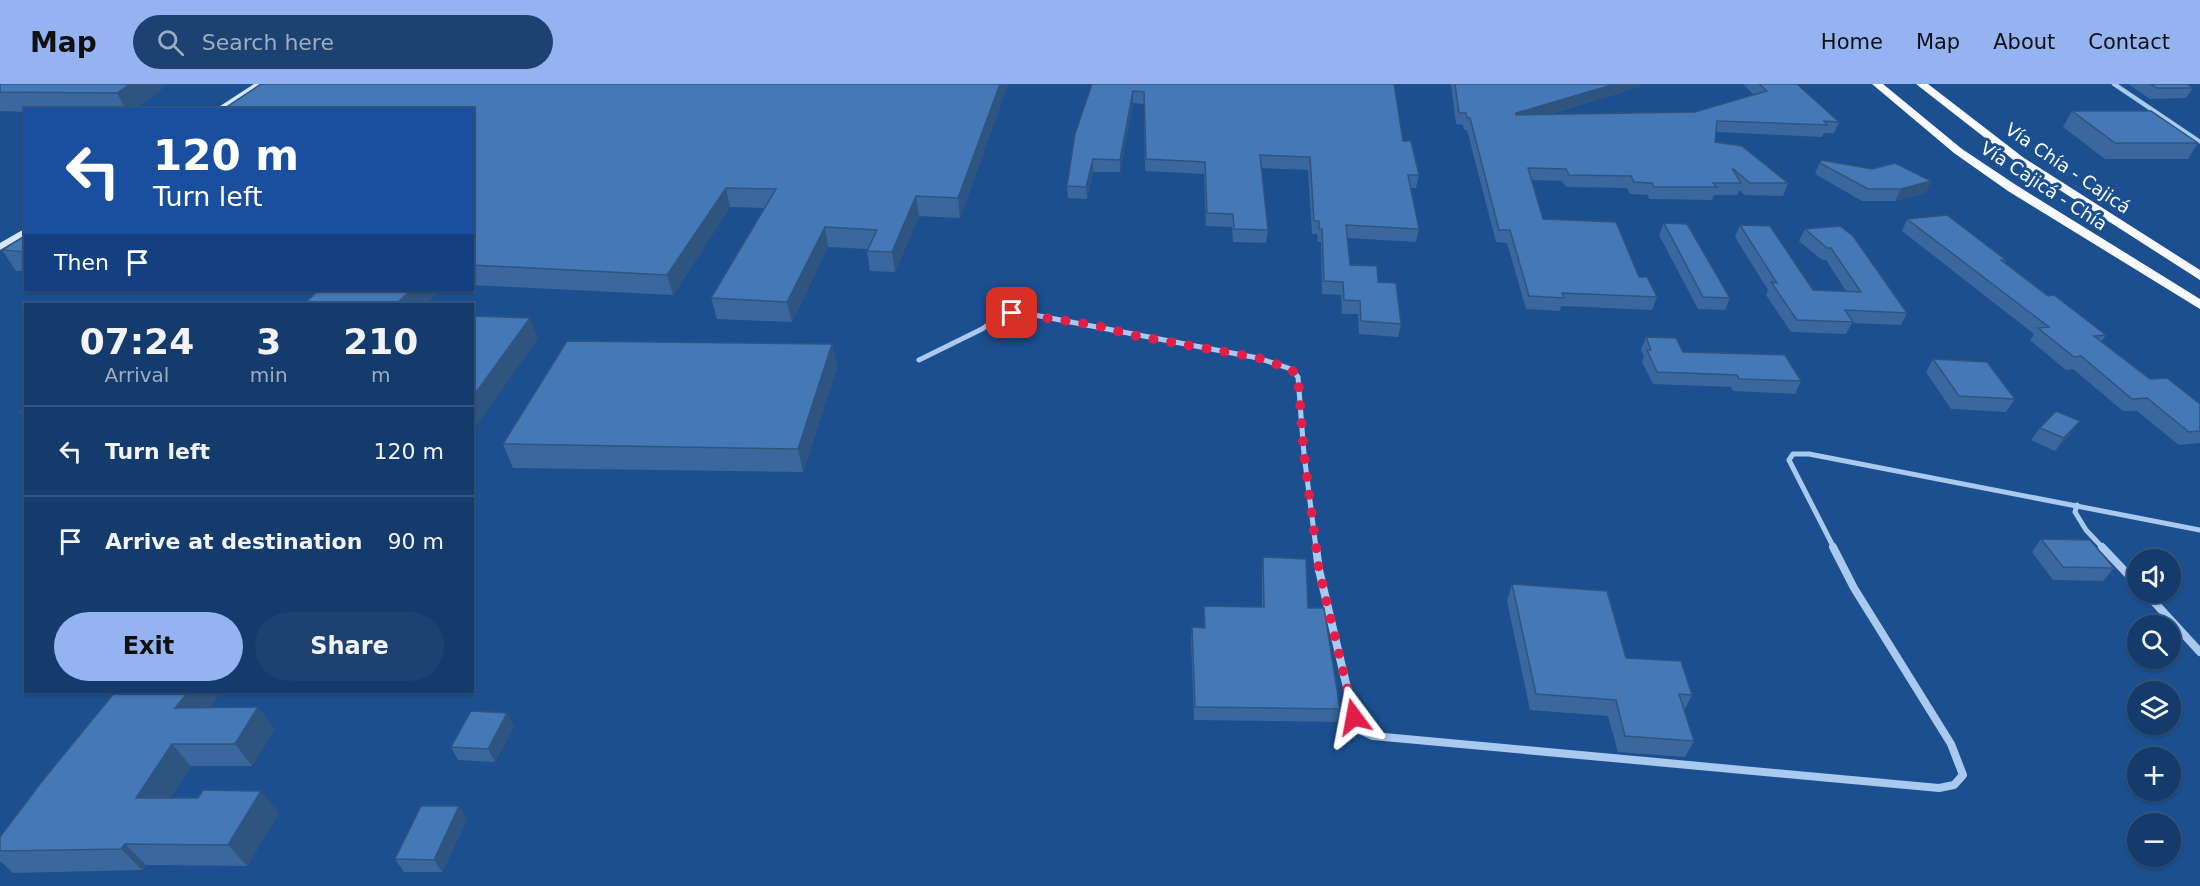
<!DOCTYPE html>
<meta charset="utf-8">
<style>
body{margin:0;font-family:"DejaVu Sans",sans-serif;background:#1d4271;color:#f1f3f6;height:100vh;display:flex;flex-direction:column;font-size:22px;white-space:nowrap}
*{box-sizing:border-box;margin:0}
p{font-size:20px;color:#9dadc1}
.icon{flex:none;width:33px;height:33px;fill:none;stroke:currentColor;stroke-width:2;stroke-linecap:round;stroke-linejoin:round}
.map{position:relative;flex:1;overflow:hidden}
.details{position:absolute;left:24px;top:219px;width:450px;height:390px;display:flex;flex-direction:column;background:#143b6b;border-radius:0px;box-shadow:0 2px 4px #0004,0 0 0 2px #33557e}
.details>*{flex:none}
.top-card{position:absolute;left:24px;top:24px;width:450px;height:183px;border-radius:0px;box-shadow:0 2px 4px #0004,0 0 0 2px #33557e;background:#1a4fa0;color:#fff;overflow:hidden}
.controls{position:absolute;left:2127px;top:465px;display:grid;gap:12px}
.controls a{display:grid;place-items:center;width:54px;height:54px;border-radius:50%;background:#143b6b;box-shadow:0 2px 4px #0004,0 0 0 2px #33557e;font-size:30px}
.pin{position:absolute;display:grid;place-items:center;width:51px;height:51px;color:#fff;margin:-26px;border-radius:12px;box-shadow:0 3px 9px #0006}
.me{position:absolute;width:66px;margin:-33px;rotate:347deg;stroke-linejoin:round;filter:drop-shadow(0 0 4px #0008)}
.turn{display:flex;align-items:center;gap:21px;height:126px;padding:0 30px;font-size:27px}
.turn .icon{width:78px;height:78px;stroke-width:2.5}
.turn b{display:block;font-size:42px;line-height:51px}
.then{display:flex;align-items:center;height:57px;padding:0 30px;background:#0003;gap:12px;font-size:22px}
.eta{display:flex;justify-content:space-evenly;align-items:center;height:102px;text-align:center}
.eta b{font-size:36px;font-weight:700;line-height:42px}
.action{display:flex;gap:12px;margin-top:auto;padding:12px 30px}
.action a{flex:1;height:69px;border-radius:36px;background:#95b2f1;color:#111;font-size:24px;font-weight:700;line-height:69px;text-align:center}
.action a+a{background:#1d4271;color:#f1f3f6}
ul{padding:0;list-style:none}
li{display:flex;align-items:center;gap:18px;height:90px;padding:0 30px;border-top:2px solid #33557e}
li div{flex:1}
li b{display:block;font-size:22px}
li em{font-style:normal}
header{display:flex;align-items:center;gap:36px;box-sizing:border-box;height:84px;padding:0 30px;background:#95b2f1;color:#111}
header strong{font-size:28px}
nav{display:flex;gap:33px;margin-inline-start:auto;font-size:21px}
.search{width:420px;height:54px;background:#1d4271;display:flex;align-items:center;gap:15px;box-sizing:border-box;padding:0 21px;border-radius:33px;color:#9dadc1;font-size:22px}
.map>svg:first-child{display:block}
.lines{fill:none;stroke-linecap:round;stroke-linejoin:round}
.minor-far2{stroke:#a9c9ee;stroke-width:4.5}
.minor-far1{stroke:#a9c9ee;stroke-width:5}
.minor{stroke:#a9c9ee;stroke-width:8}
.secondary{fill:#d6e6fa;fill-rule:evenodd}
.trunk{fill:#f8faff;fill-rule:evenodd}
.wall{fill:#3a679d}
.shaded-wall{fill:#305480}
.building{fill:#4478b7;stroke:#305480;stroke-width:1.5}
.route{stroke:#e11d48;stroke-width:10;stroke-dasharray:0 18}
.labels{text-anchor:middle;dominant-baseline:central;stroke-width:6;stroke-linejoin:round;paint-order:stroke}
.far-street-label{font-size:18px;fill:#fff;stroke:#1b4f8f}
</style>
<header>
<strong>Map</strong>
<div class="search"><svg class="icon" aria-label="search" viewBox="0 0 24 24"><circle cx="10" cy="10" r="6"/><path d="M15 15l6 6"/></svg>Search here</div>
<nav><a>Home</a><a>Map</a><a>About</a><a>Contact</a></nav>
</header>
<div class="map">
<svg width="2200" height="802" viewBox="0 0 2200 802">
<rect width="100%" height="100%" fill="#1b4f8f"/>
<g class="lines">
<polyline class="minor-far2" points="2114,0 2200,58"/>
<g class="minor-far1">
<polyline points="919,276 982,245 1001,232 1024,229 1258,274 1291,285 1298,293 1304,370 1316,464"/>
<polyline points="2077,421 2075,428 2086,446 2103,464"/>
<polyline points="1834,464 1789,376 1793,370 1809,370 2200,446"/>
</g>
<g class="minor">
<polyline points="1316,463 1319,486 1354,633 1360,646 1373,652 1939,704 1954,701 1963,691 1951,660 1854,504 1833,463"/>
<polyline points="2102,463 2138,501"/>
<polyline points="2145,508 2200,568"/>
</g>
<g class="secondary">
<polygon points="254,0 263,0 224,26 214,26"/>
<polygon points="26,144 26,151 0,166 0,159"/>
</g>
<g class="trunk">
<polygon points="1872,0 1883,0 1962,65 2016,101 2200,215 2200,225 2008,107 1954,69"/>
<polygon points="1916,0 1928,0 2024,74 2200,186 2200,196 2016,78"/>
</g>
</g>
<g class="wall">
<polygon points="0,0 168,0 133,26 26,26 26,28 0,27"/>
<polygon points="261,0 1008,0 960,134 919,132 895,188 870,187 867,167 868,165 828,163 792,238 717,235 711,214 764,124 730,123 673,211 472,201 472,26"/>
<polygon points="1092,0 1394,0 1403,57 1419,91 1416,104 1411,104 1419,145 1416,158 1347,154 1350,181 1378,198 1401,240 1398,253 1359,250 1358,230 1342,230 1341,211 1322,210 1321,158 1318,158 1317,150 1312,150 1308,86 1261,84 1268,146 1266,159 1233,158 1232,143 1206,142 1204,90 1145,87 1144,20 1133,19 1120,88 1093,88 1087,115 1068,114 1067,102"/>
<polygon points="1451,0 1640,0 1639,3 1547,31 1695,28 1754,11 1743,0 1797,0 1839,38 1834,49 1824,49 1822,53 1716,48 1715,58 1788,99 1783,112 1745,111 1739,106 1737,111 1714,111 1712,116 1649,115 1648,111 1630,110 1627,104 1566,103 1562,97 1532,96 1543,135 1639,193 1657,213 1652,226 1561,222 1560,227 1526,225 1507,159 1496,158 1467,46 1464,46 1463,41 1456,40"/>
<polygon points="2128,0 2187,0 2193,4 2186,14 2150,15"/>
<polygon points="2072,27 2198,59 2188,75 2105,75 2063,43"/>
<polygon points="1821,76 1931,97 1925,109 1895,117 1862,117 1815,90"/>
<polygon points="1907,135 2006,176 2004,179 2048,212 2106,251 2101,258 2150,295 2200,320 2200,359 2179,361 2137,327 2123,327 2073,285 2066,286 2030,256 2034,250 1902,147"/>
<polygon points="1664,139 1730,214 1725,226 1698,225 1659,151"/>
<polygon points="1740,141 1813,206 1846,207 1826,176 1822,176 1799,157 1805,145 1840,142 1907,229 1901,241 1852,239 1846,250 1791,248 1766,211 1768,206 1735,153"/>
<polygon points="26,151 26,187 16,187 2,166"/>
<polygon points="270,206 440,206 425,220 304,220 316,208"/>
<polygon points="1646,253 1683,268 1801,297 1795,310 1733,307 1731,303 1653,300 1642,278 1644,272 1641,266"/>
<polygon points="832,260 837,283 803,388 513,384 503,360"/>
<polygon points="1933,275 2015,315 2006,328 1951,325 1926,288"/>
<polygon points="26,322 26,335 20,327"/>
<polygon points="2040,344 2071,350 2055,367 2031,356"/>
<polygon points="2041,455 2114,484 2103,497 2053,496 2032,468"/>
<polygon points="1263,473 1308,524 1340,625 1337,638 1194,636 1191,556 1192,543 1204,544 1204,522 1262,523 1262,486"/>
<polygon points="1512,500 1626,574 1692,611 1684,627 1694,657 1685,673 1618,668 1608,632 1530,626 1507,517"/>
<polygon points="210,624 275,645 252,682 191,682 170,714 279,729 247,782 146,781 142,786 13,789 0,777 0,753"/>
<polygon points="514,642 495,678 458,676 451,663"/>
<polygon points="459,722 467,735 442,788 404,788 395,775"/>
</g>
<g class="shaded-wall">
<polygon points="130,0 168,0 133,26 126,26 117,9"/>
<polygon points="1000,0 1008,0 960,134 958,114"/>
<polygon points="1615,0 1640,0 1639,3 1513,41 1516,29"/>
<polygon points="1133,7 1133,19 1120,88 1120,76"/>
<polygon points="1093,75 1093,88 1087,115 1086,103"/>
<polygon points="1931,97 1925,109 1895,117 1901,105"/>
<polygon points="726,104 730,123 673,211 667,191"/>
<polygon points="916,112 919,132 895,188 892,168"/>
<polygon points="825,143 828,163 792,238 787,218"/>
<polygon points="411,206 440,206 425,220 396,220"/>
<polygon points="530,234 538,255 472,348 472,314"/>
<polygon points="832,260 837,283 803,388 798,365"/>
<polygon points="2080,337 2071,350 2055,367 2064,354"/>
<polygon points="188,608 221,608 194,646 175,624"/>
<polygon points="258,623 275,645 252,682 235,660"/>
<polygon points="507,629 514,642 495,678 488,665"/>
<polygon points="172,660 191,682 156,735 136,714"/>
<polygon points="261,707 279,729 247,782 228,761"/>
<polygon points="459,722 467,735 442,788 434,776"/>
<polygon points="125,760 146,781 142,786 121,765"/>
</g>
<g class="building">
<polygon points="0,0 130,0 117,9 0,8"/>
<polygon points="261,0 1000,0 958,114 916,112 892,168 867,167 877,146 825,143 787,218 711,214 776,105 726,104 667,191 472,181 472,26 222,26"/>
<polygon points="1092,0 1394,0 1403,57 1411,57 1419,91 1408,91 1419,145 1346,141 1350,181 1377,182 1378,198 1396,199 1401,240 1361,237 1360,217 1344,216 1343,198 1324,197 1322,145 1319,145 1319,137 1314,137 1310,73 1260,71 1268,146 1234,145 1233,130 1207,129 1205,78 1146,75 1144,8 1133,7 1120,76 1093,75 1086,103 1067,102 1075,50"/>
<polygon points="1455,0 1615,0 1516,29 1516,31 1695,28 1767,7 1759,0 1797,0 1839,38 1824,37 1827,41 1717,37 1715,58 1742,62 1788,99 1750,99 1732,84 1741,99 1713,99 1717,103 1654,103 1652,99 1634,98 1631,92 1569,91 1566,85 1528,84 1543,135 1616,138 1639,193 1647,193 1657,213 1562,209 1564,214 1529,212 1510,146 1499,146 1470,34 1467,34 1466,29 1459,29"/>
<polygon points="2150,0 2187,0 2193,4 2157,4"/>
<polygon points="2072,27 2151,27 2198,59 2115,59"/>
<polygon points="1821,76 1872,85 1895,79 1931,97 1901,105 1868,105 1820,79"/>
<polygon points="1947,131 2006,176 2001,176 2048,212 2054,211 2106,251 2094,252 2150,295 2167,294 2200,320 2200,347 2189,348 2147,314 2132,315 2081,272 2074,273 2038,244 2049,243 1907,135"/>
<polygon points="1664,139 1687,140 1730,214 1703,213"/>
<polygon points="1740,141 1770,142 1813,206 1861,208 1831,164 1827,164 1805,145 1840,142 1853,152 1907,229 1845,226 1853,238 1797,236 1771,198 1777,199"/>
<polygon points="26,151 26,168 2,166"/>
<polygon points="319,206 411,206 396,220 304,220"/>
<polygon points="472,232 530,234 472,314"/>
<polygon points="1646,253 1676,254 1683,268 1785,271 1801,297 1739,295 1737,291 1657,288 1647,266 1651,266"/>
<polygon points="567,257 832,260 798,365 503,360"/>
<polygon points="1933,275 1987,278 2015,315 1959,312"/>
<polygon points="26,322 26,327 20,327"/>
<polygon points="2056,327 2080,337 2064,354 2040,344"/>
<polygon points="2041,455 2090,456 2114,484 2063,483"/>
<polygon points="1263,473 1306,475 1308,524 1324,524 1340,625 1195,623 1192,543 1205,544 1204,522 1264,523"/>
<polygon points="1512,500 1607,507 1626,574 1681,577 1692,611 1679,610 1694,657 1625,652 1616,616 1536,610"/>
<polygon points="115,608 188,608 175,624 258,623 235,660 172,660 136,714 198,714 203,706 261,707 228,761 125,760 121,765 0,767 0,753 43,696"/>
<polygon points="471,627 507,629 488,665 451,663"/>
<polygon points="421,722 459,722 434,776 395,775"/>
</g>
<g class="lines">
<polyline class="route" points="1012,229 1094,241 1132,251 1258,274 1291,285 1298,293 1304,370 1319,486 1354,633"/>
</g>
<g class="labels">
<g class="far-street-label">
<text transform="translate(2068 84) rotate(34)">Vía Chía - Cajicá</text>
<text transform="translate(2044 102) rotate(33)">Vía Cajicá - Chía</text>
</g>
</g>
</svg>
<div class="controls">
<a><svg class="icon" aria-label="sound" viewBox="0 0 24 24"><path d="M4 9h4l5-4v14l-5-4H4zM17 9q2 3 0 6"/></svg></a>
<a><svg class="icon" aria-label="search" viewBox="0 0 24 24"><circle cx="10" cy="10" r="6"/><path d="M15 15l6 6"/></svg></a>
<a><svg class="icon" aria-label="layers" viewBox="0 0 24 24"><path d="M12 4l9 5-9 5-9-5zM3 14l9 5 9-5"/></svg></a>
<a>+</a>
<a>−</a>
</div>
<div class="pin" style="left:1012px;top:229px;background:#d93025"><svg class="icon" aria-label="arrive" viewBox="0 0 24 24"><path d="M6 21V4h12l-3 4 3 4H6"/></svg></div>
<svg class="me" style="left:1354px;top:633px" viewBox="-20 -20 40 40"><path d="M0-17L14 15 0 8-14 15z" fill="#e11d48" stroke="#fff" stroke-width="4"/></svg>
<div class="top-card">
<div class="turn"><svg class="icon" aria-label="left" viewBox="0 0 24 24"><path d="M17 20v-9H6M10 6l-5 5 5 5"/></svg><div><b>120 m</b>Turn left</div></div>
<div class="then">Then<svg class="icon" aria-label="arrive" viewBox="0 0 24 24"><path d="M6 21V4h12l-3 4 3 4H6"/></svg></div>
</div>
<section class="details">
<div class="eta">
<div><b>07:24</b><p>Arrival</p></div>
<div><b>3</b><p>min</p></div>
<div><b>210</b><p>m</p></div>
</div>
<ul>
<li><svg class="icon" aria-label="left" viewBox="0 0 24 24"><path d="M17 20v-9H6M10 6l-5 5 5 5"/></svg><div><b>Turn left</b></div><em>120 m</em></li>
<li><svg class="icon" aria-label="arrive" viewBox="0 0 24 24"><path d="M6 21V4h12l-3 4 3 4H6"/></svg><div><b>Arrive at destination</b></div><em>90 m</em></li>
</ul>
<div class="action"><a>Exit</a><a>Share</a></div>
</section>
</div>
